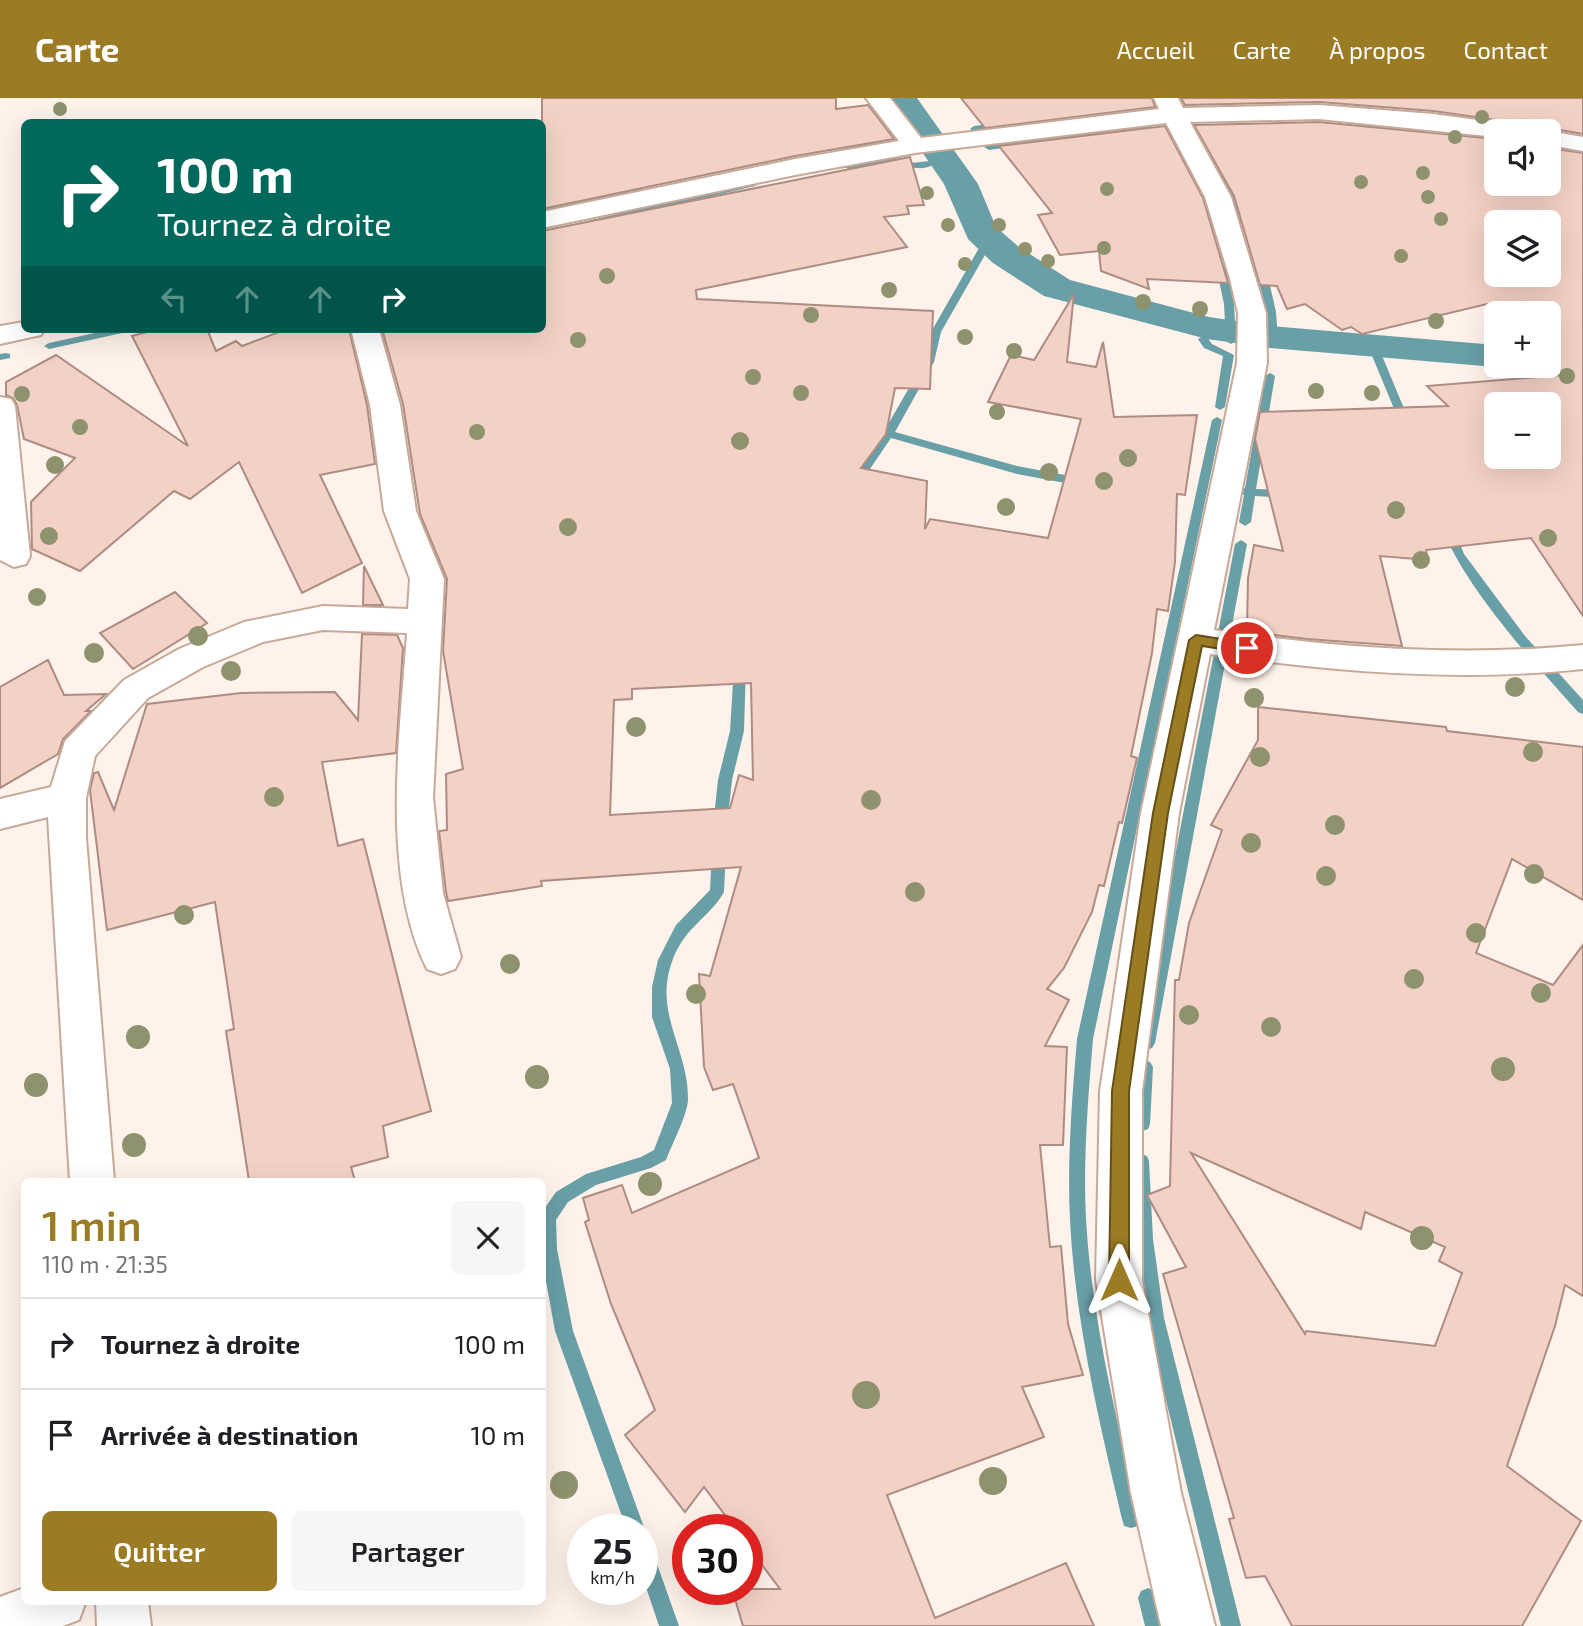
<!DOCTYPE html>
<html lang="fr">
<meta charset="utf-8">
<style>
body{margin:0;font-family:"Exo 2",sans-serif;background:#f6f6f6;color:#202124;height:100vh;display:flex;flex-direction:column;font-size:26px;white-space:nowrap}
*{box-sizing:border-box;margin:0}
p{font-size:23px;color:#757577}
.icon{flex:none;width:38px;height:38px;fill:none;stroke:currentColor;stroke-width:2;stroke-linecap:round;stroke-linejoin:round}
.map{position:relative;flex:1;overflow:hidden}
.sheet{position:absolute;left:21px;top:1080px;width:525px;height:427px;display:flex;flex-direction:column;background:#fff;border-radius:10px;box-shadow:0 7px 28px #0002}
.sheet>*{flex:none}
.guide{position:absolute;left:21px;top:21px;width:525px;height:214px;border-radius:10px;box-shadow:0 7px 28px #0002;background:#00695c;color:#fff;overflow:hidden}
.tools{position:absolute;left:1484px;top:21px;display:grid;gap:14px}
.tools a{display:grid;place-items:center;width:77px;height:77px;border-radius:10px;background:#fff;box-shadow:0 7px 28px #0002;font-size:35px}
.speed{position:absolute;left:567px;top:1416px;display:flex;gap:14px;font-size:35px;font-weight:700;text-align:center}
.speed>*{display:grid;place-content:center;width:91px;height:91px;border-radius:50%;background:#fff;box-shadow:0 7px 28px #0002;line-height:1}
.speed small{font-size:18px;font-weight:400}
.speed .limit{border:10px solid #d22;background:#fff;color:#111}
.pin{position:absolute;display:grid;place-items:center;width:60px;height:60px;color:#fff;margin:-30px;border:4px solid #fff;border-radius:50%;box-shadow:0 2px 7px #0007}
.me{position:absolute;width:77px;margin:-38px;rotate:0deg;stroke-linejoin:round;filter:drop-shadow(0 0 5px #0008)}
.turn{display:flex;align-items:center;gap:24px;height:147px;padding:0 21px;font-size:32px}
.turn .icon{width:91px;height:91px;stroke-width:2.5}
.turn b{display:block;font-size:49px;line-height:60px}
.lanes{display:flex;align-items:center;height:66px;padding:0 21px;background:#0003;justify-content:center;gap:35px;direction:ltr}
.lanes .off{opacity:.35}
.round{display:grid;place-items:center;flex:none;width:74px;height:74px;border-radius:10px;background:#f6f6f6}
.summary{display:flex;align-items:center;justify-content:space-between;height:119px;padding:0 21px}
h1{font-size:42px;font-weight:600;line-height:52px;color:#9c7b25}
.button{display:flex;gap:14px;margin-top:auto;padding:14px 21px}
.button a{flex:1;height:80px;border-radius:10px;background:#9c7b25;color:#fff;font-size:28px;font-weight:600;line-height:80px;text-align:center}
.button a+a{background:#f6f6f6;color:#202124}
ul{padding:0;list-style:none}
li{display:flex;align-items:center;gap:21px;height:91px;padding:0 21px;border-top:2px solid #e0e0e0}
li div{flex:1}
li b{display:block;font-size:26px}
li em{font-style:normal}
header{display:flex;align-items:center;gap:42px;box-sizing:border-box;height:98px;padding:0 35px;background:#9c7b25;color:#fff}
header strong{font-size:33px}
nav{display:flex;gap:38px;margin-inline-start:auto;font-size:24px}
.map>svg:first-child{display:block}
.lines{fill:none;stroke-linecap:round;stroke-linejoin:round}
.stream{fill:#699fa6;fill-rule:evenodd}
.canal{fill:#699fa6;fill-rule:evenodd}
.building{fill:#f4d1c6;stroke:#ad8c83;stroke-width:2;fill-rule:evenodd}
.minor-casing{stroke:#c6a998;stroke-width:4}
.minor{fill:#fff;fill-rule:evenodd}
.tree{fill:#8e936d}
.route{fill:#9c7b25;stroke:#655018;stroke-width:2}
</style>
<header>
<strong>Carte</strong>
<nav><a>Accueil</a><a>Carte</a><a>À propos</a><a>Contact</a></nav>
</header>
<div class="map">
<svg width="1583" height="1528" viewBox="0 0 1583 1528">
<rect width="100%" height="100%" fill="#fef2ea"/>
<g class="lines">
<g class="stream">
<polygon points="1003,24 1007,27 1006,29 974,34 970,31 974,28"/>
<polygon points="1144,25 1172,36 1168,39 1143,31 989,52 984,49 989,46"/>
<polygon points="889,33 893,36 892,38 878,47 846,52 841,49 846,46 873,43"/>
<path d="M893,59L911,65L930,63L935,66C917,76 906,65 889,65C876,66 861,69 848,71L843,68L848,65Z"/>
<polygon points="1213,62 1221,64 1249,125 1247,127 1239,125 1211,64"/>
<polygon points="752,83 757,86 755,88 568,132 563,129"/>
<polygon points="637,88 642,91 640,93 542,115 542,109"/>
<polygon points="988,140 993,143 941,234 934,264 895,334 1017,368 1081,380 1087,384 1081,388 1017,376 891,340 857,390 849,390 847,387 883,335 924,264 931,234 983,143"/>
<polygon points="1221,166 1226,169 1234,206 1236,243 1231,246 1226,243 1224,206 1216,169"/>
<polygon points="1261,167 1266,170 1276,214 1278,241 1273,244 1268,241 1266,214 1256,170"/>
<polygon points="113,231 132,231 127,234 49,251 44,248 49,245"/>
<polygon points="1203,238 1207,239 1212,246 1234,257 1225,309 1220,312 1215,309 1223,258 1204,250 1198,241"/>
<polygon points="1373,245 1378,248 1410,325 1409,327 1405,328 1400,325 1368,248"/>
<polygon points="6,255 10,256 10,260 0,262 0,256"/>
<polygon points="1270,275 1275,278 1256,391 1286,392 1292,396 1286,400 1255,398 1251,424 1245,428 1239,424 1244,397 1239,394 1245,390 1265,278"/>
<path d="M1217,319L1222,322L1093,941C1088,1001 1083,1062 1086,1122C1092,1223 1117,1323 1140,1421L1138,1428L1131,1430L1124,1428L1122,1421C1099,1323 1075,1223 1070,1122C1067,1062 1072,1001 1077,941L1212,322Z"/>
<path d="M1448,427L1454,431L1464,456L1525,538L1583,602V616L1578,614C1531,561 1470,496 1442,431Z"/>
<polygon points="1241,442 1247,446 1155,945 1152,950 1147,952 1142,950 1139,945 1235,446"/>
<polygon points="740,563 746,568 744,633 732,682 727,728 725,732 715,732 713,728 718,682 730,633 734,568"/>
<path d="M719,746L724,748L726,752L724,794C710,819 685,829 673,861C652,915 689,950 688,1002C687,1017 674,1042 668,1057L666,1062L651,1070L596,1087L568,1104L556,1122L557,1151L573,1233L645,1432L642,1439V1432H627L555,1233L542,1161V1114L556,1094L586,1076L641,1059L654,1052L672,1005L670,971L652,919V889L658,862L676,827L710,792L712,752L714,748Z"/>
<polygon points="1145,962 1150,964 1153,969 1150,1026 1148,1031 1142,1033 1136,1031 1134,1026 1137,969 1140,964"/>
<polygon points="1141,1056 1147,1058 1149,1063 1153,1141 1164,1220 1241,1528 1221,1528 1146,1220 1137,1141 1133,1063 1135,1058"/>
<polygon points="642,1440 649,1442 651,1449 679,1528 659,1528 642,1477"/>
<polygon points="1148,1490 1155,1493 1165,1528 1145,1528 1138,1500 1141,1493"/>
</g>
<polygon class="canal" points="885,0 917,0 978,86 996,129 1019,149 1070,182 1209,219 1270,228 1496,247 1496,268 1503,268 1496,269 1270,250 1207,241 1044,198 993,165 968,141 944,86"/>
</g>
<g class="building">
<polygon points="542,0 836,0 836,11 868,7 894,41 795,58 542,111"/>
<polygon points="961,0 1152,0 1155,9 985,30"/>
<polygon points="1181,0 1583,0 1583,36 1549,30 1522,33 1517,25 1433,13 1319,4 1185,7"/>
<path d="M1319,24L1496,41V86H1549V50L1583,55V518L1531,440L1426,452L1428,462L1380,458L1402,548L1307,541L1257,535V532L1247,530L1248,480L1254,447L1283,453L1255,341L1260,314L1448,308L1427,288L1565,277L1549,261V215H1501L1491,205L1362,236L1351,229L1342,232L1305,206L1287,211L1277,188L1260,187L1234,98L1194,27ZM1496,124H1549V177H1496ZM1496,306H1549V359H1496Z"/>
<polygon points="1165,28 1203,100 1228,185 1147,181 1149,191 1101,173 1099,153 1060,157 1038,117 1052,115 999,48"/>
<path d="M910,59L924,107L907,108L909,116L884,119L907,149L696,192L697,201L933,213L930,291L895,290L886,336L861,370L927,383L925,431L930,421L1048,440L1081,321L988,304L1011,257L1034,262L1074,196L1067,264L1096,269L1103,244L1114,319L1197,317L1185,397L1177,396L1175,464L1168,513L1157,511L1152,555L1131,658L1137,660L1122,725L1119,724L1104,788L1099,787L1092,814L1064,870L1047,891L1069,902L1045,948L1067,949L1063,1047H1040L1050,1149L1061,1148L1068,1226L1083,1277L1022,1289L1044,1339L887,1397L935,1520L1066,1465L1094,1528H743L732,1491H780L747,1447V1432H736L704,1389L685,1414L625,1337L655,1312L611,1206L585,1124L589,1122L583,1100L622,1087L632,1115L759,1060L733,986L713,992L704,969L699,876L710,878L741,769L541,783L542,788L448,803L446,794L439,733L447,732L446,676L463,671L443,553L447,481L420,416L403,306L382,231H542V133ZM751,585L753,682L739,677L730,710L610,717L614,602L632,601V591Z"/>
<polygon points="158,231 207,231 216,253 236,243 242,248 287,231 349,231 367,307 375,366 320,377 362,465 302,495 239,364 190,401 174,393 80,473 32,451 31,404 75,360 24,341 17,307 13,300 6,297 6,284 56,257 188,348 132,238"/>
<polygon points="364,468 383,507 363,507"/>
<polygon points="175,494 207,525 133,571 100,535"/>
<polygon points="362,536 397,537 403,550 396,655 322,664 338,748 363,741 431,1013 383,1028 388,1059 351,1069 355,1083 249,1083 226,933 234,931 215,804 107,832 90,692 94,675 98,674 114,712 147,606 241,595 335,594 358,622"/>
<polygon points="48,562 64,597 106,596 86,613 91,613 63,641 58,656 0,690 0,589"/>
<path d="M1258,609L1446,629L1447,633L1583,649V802L1512,761L1476,855L1553,887L1583,847V1198L1565,1187L1555,1228L1507,1368L1581,1423L1522,1528H1292L1265,1478L1246,1480L1229,1421L1234,1420L1163,1176L1186,1169L1147,1097L1170,1088L1175,882H1179L1189,825L1222,732L1211,727L1258,642ZM1191,1055L1361,1131L1365,1114L1445,1149L1439,1163L1462,1175L1435,1248L1306,1233L1305,1236Z"/>
</g>
<g class="lines">
<g class="minor-casing">
<g id="minor">
<path d="M866,0H890L921,40L1159,11L1154,0H1178L1183,10L1319,7L1433,16L1507,26L1516,28L1519,33H1496V39L1319,21L1190,24L1231,99L1266,215L1267,265L1214,532C1338,550 1459,559 1583,547V571C1457,584 1335,574 1210,556L1179,715L1142,993V1182L1181,1395L1215,1528H1161L1131,1395L1096,1182L1100,993L1141,715L1237,265L1238,215L1230,181L1205,99L1166,25L915,55L795,77L542,130V114L795,61L899,43Z"/>
<polygon points="1546,33 1549,33 1583,39 1583,53 1549,47"/>
<polygon points="24,224 24,231 45,231 41,237 0,246 0,228"/>
<path d="M351,231H379L400,307L416,413L444,481L433,700L443,795L461,859L455,871L441,876L427,871C380,776 400,638 407,535L323,532L263,544L203,569L148,600L95,658L86,700V740L114,1083H70L48,719L0,731V701L51,689L65,643L124,582L179,551L244,524L323,508L408,511L410,481L384,413L370,307Z"/>
<polygon points="0,299 11,301 15,308 30,458 26,466 14,469 0,462"/>
<polygon points="24,1490 24,1503 86,1503 79,1522 63,1528 0,1528 0,1499"/>
<polygon points="96,1503 148,1503 151,1528 97,1528"/>
</g>
</g>
<use href="#minor" class="minor"/>
</g>
<g class="tree">
<circle cx="60" cy="11" r="7"/>
<circle cx="1482" cy="19" r="7"/>
<circle cx="1455" cy="39" r="7"/>
<circle cx="1423" cy="75" r="7"/>
<circle cx="1361" cy="84" r="7"/>
<circle cx="1107" cy="91" r="7"/>
<circle cx="927" cy="95" r="7"/>
<circle cx="1428" cy="99" r="7"/>
<circle cx="1441" cy="121" r="7"/>
<circle cx="948" cy="127" r="7"/>
<circle cx="999" cy="127" r="7"/>
<circle cx="1104" cy="150" r="7"/>
<circle cx="1025" cy="151" r="7"/>
<circle cx="1401" cy="158" r="7"/>
<circle cx="1048" cy="163" r="7"/>
<circle cx="965" cy="166" r="7"/>
<circle cx="607" cy="178" r="8"/>
<circle cx="889" cy="192" r="8"/>
<circle cx="1143" cy="204" r="8"/>
<circle cx="1200" cy="211" r="8"/>
<circle cx="811" cy="217" r="8"/>
<circle cx="1436" cy="223" r="8"/>
<circle cx="965" cy="239" r="8"/>
<circle cx="578" cy="242" r="8"/>
<circle cx="1014" cy="253" r="8"/>
<circle cx="1567" cy="278" r="8"/>
<circle cx="753" cy="279" r="8"/>
<circle cx="1316" cy="293" r="8"/>
<circle cx="801" cy="295" r="8"/>
<circle cx="1372" cy="295" r="8"/>
<circle cx="22" cy="296" r="8"/>
<circle cx="997" cy="314" r="8"/>
<circle cx="80" cy="329" r="8"/>
<circle cx="477" cy="334" r="8"/>
<circle cx="740" cy="343" r="9"/>
<circle cx="1128" cy="360" r="9"/>
<circle cx="55" cy="367" r="9"/>
<circle cx="1049" cy="374" r="9"/>
<circle cx="1104" cy="383" r="9"/>
<circle cx="1006" cy="409" r="9"/>
<circle cx="1396" cy="412" r="9"/>
<circle cx="568" cy="429" r="9"/>
<circle cx="49" cy="438" r="9"/>
<circle cx="1548" cy="440" r="9"/>
<circle cx="1421" cy="462" r="9"/>
<circle cx="37" cy="499" r="9"/>
<circle cx="198" cy="538" r="10"/>
<circle cx="94" cy="555" r="10"/>
<circle cx="1254" cy="568" r="10"/>
<circle cx="231" cy="573" r="10"/>
<circle cx="1515" cy="589" r="10"/>
<circle cx="1254" cy="600" r="10"/>
<circle cx="636" cy="629" r="10"/>
<circle cx="1533" cy="654" r="10"/>
<circle cx="1260" cy="659" r="10"/>
<circle cx="274" cy="699" r="10"/>
<circle cx="871" cy="702" r="10"/>
<circle cx="1335" cy="727" r="10"/>
<circle cx="1251" cy="745" r="10"/>
<circle cx="1534" cy="776" r="10"/>
<circle cx="1326" cy="778" r="10"/>
<circle cx="915" cy="794" r="10"/>
<circle cx="184" cy="817" r="10"/>
<circle cx="1476" cy="835" r="10"/>
<circle cx="510" cy="866" r="10"/>
<circle cx="1414" cy="881" r="10"/>
<circle cx="1541" cy="895" r="10"/>
<circle cx="696" cy="896" r="10"/>
<circle cx="1189" cy="917" r="10"/>
<circle cx="1271" cy="929" r="10"/>
<circle cx="138" cy="939" r="12"/>
<circle cx="1503" cy="971" r="12"/>
<circle cx="537" cy="979" r="12"/>
<circle cx="36" cy="987" r="12"/>
<circle cx="134" cy="1047" r="12"/>
<circle cx="650" cy="1086" r="12"/>
<circle cx="1422" cy="1140" r="12"/>
<circle cx="866" cy="1297" r="14"/>
<circle cx="993" cy="1383" r="14"/>
<circle cx="564" cy="1387" r="14"/>
</g>
<polygon class="route" points="1196,537 1247,545 1254,550 1247,555 1202,548 1168,715 1129,993 1129,1182 1126,1188 1119,1191 1112,1188 1109,1182 1112,993 1153,715 1189,542"/>
</svg>
<div class="tools">
<a><svg class="icon" aria-label="sound" viewBox="0 0 24 24"><path d="M4 9h4l5-4v14l-5-4H4zM17 9q2 3 0 6"/></svg></a>
<a><svg class="icon" aria-label="layers" viewBox="0 0 24 24"><path d="M12 4l9 5-9 5-9-5zM3 14l9 5 9-5"/></svg></a>
<a>+</a>
<a>−</a>
</div>
<div class="speed"><div>25<small>km/h</small></div><div class="limit">30</div></div>
<div class="pin" style="left:1247px;top:550px;background:#d93025"><svg class="icon" aria-label="arrive" viewBox="0 0 24 24"><path d="M6 21V4h12l-3 4 3 4H6"/></svg></div>
<svg class="me" style="left:1119px;top:1182px" viewBox="-20 -20 40 40"><path d="M0-17L14 15 0 8-14 15z" fill="#9c7b25" stroke="#fff" stroke-width="4"/></svg>
<div class="guide">
<div class="turn"><svg class="icon" aria-label="right" viewBox="0 0 24 24"><path d="M7 20v-9h11M14 6l5 5-5 5"/></svg><div><b>100 m</b>Tournez à droite</div></div>
<div class="lanes"><svg class="icon off" aria-label="left" viewBox="0 0 24 24"><path d="M17 20v-9H6M10 6l-5 5 5 5"/></svg><svg class="icon off" aria-label="ahead" viewBox="0 0 24 24"><path d="M12 20V5M6 11l6-6 6 6"/></svg><svg class="icon off" aria-label="ahead" viewBox="0 0 24 24"><path d="M12 20V5M6 11l6-6 6 6"/></svg><svg class="icon" aria-label="right" viewBox="0 0 24 24"><path d="M7 20v-9h11M14 6l5 5-5 5"/></svg></div>
</div>
<section class="sheet">
<div class="summary"><div><h1>1 min</h1><p>110 m · 21:35</p></div><a class="round"><svg class="icon" aria-label="close" viewBox="0 0 24 24"><path d="M6 6l12 12M18 6L6 18"/></svg></a></div>
<ul>
<li><svg class="icon" aria-label="right" viewBox="0 0 24 24"><path d="M7 20v-9h11M14 6l5 5-5 5"/></svg><div><b>Tournez à droite</b></div><em>100 m</em></li>
<li><svg class="icon" aria-label="arrive" viewBox="0 0 24 24"><path d="M6 21V4h12l-3 4 3 4H6"/></svg><div><b>Arrivée à destination</b></div><em>10 m</em></li>
</ul>
<div class="button"><a>Quitter</a><a>Partager</a></div>
</section>
</div>
